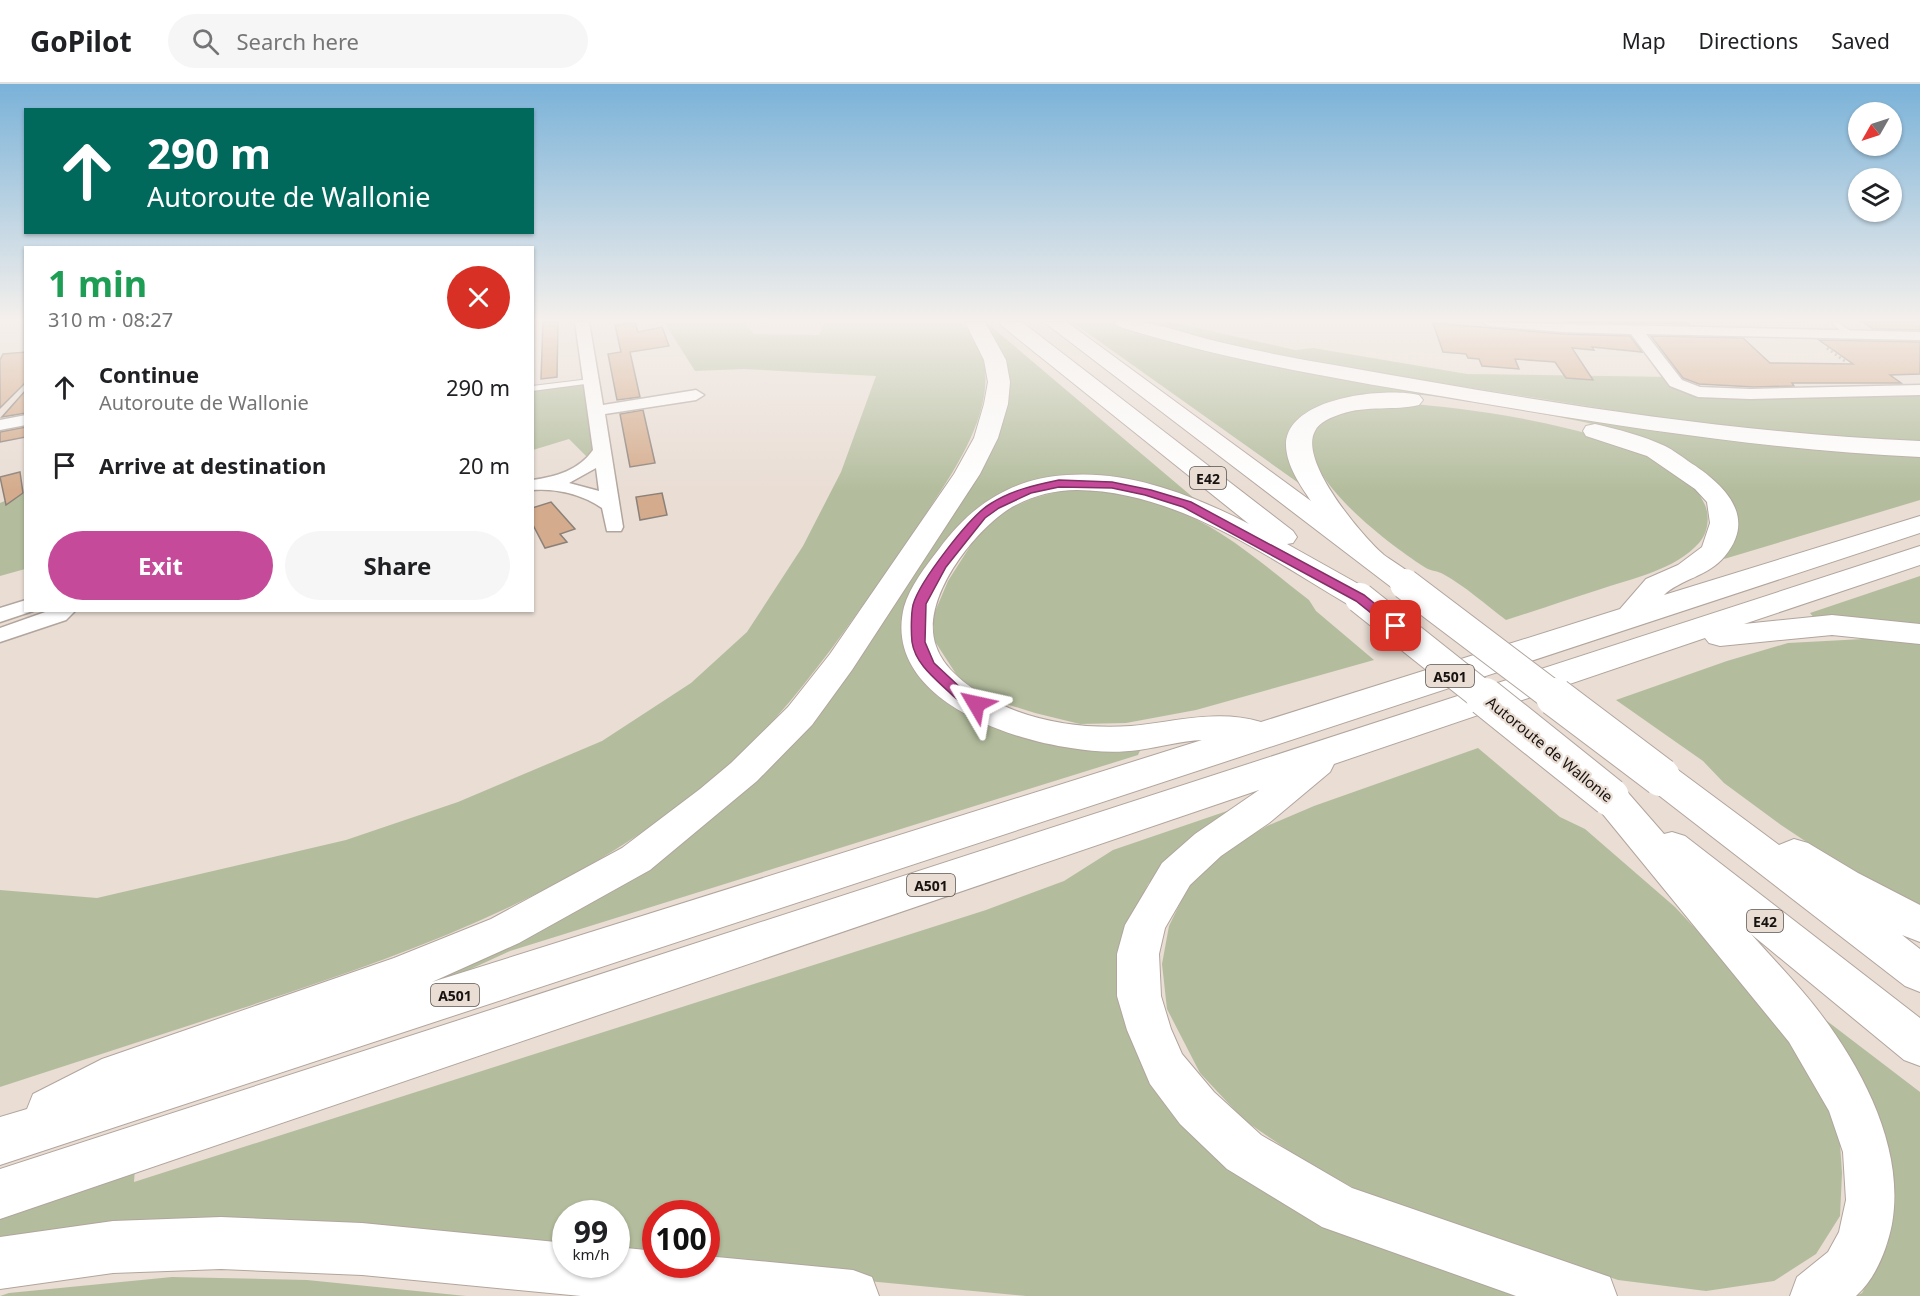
<!DOCTYPE html>
<meta charset="utf-8">
<style>
body{margin:0;font-family:"Noto Sans",sans-serif;background:#f6f6f6;color:#202124;height:100vh;display:flex;flex-direction:column;font-size:22px;white-space:nowrap}
*{box-sizing:border-box;margin:0}
p{font-size:20px;color:#757577}
.icon{flex:none;width:33px;height:33px;fill:none;stroke:currentColor;stroke-width:2;stroke-linecap:round;stroke-linejoin:round}
.map{position:relative;flex:1;overflow:hidden}
.sheet{position:absolute;left:24px;top:162px;width:510px;height:366px;display:flex;flex-direction:column;background:#fff;border-radius:0px;box-shadow:0 2px 4px #0004}
.sheet>*{flex:none}
.guide{position:absolute;left:24px;top:24px;width:510px;height:126px;border-radius:0px;box-shadow:0 2px 4px #0004;background:#00695c;color:#fff;overflow:hidden}
.needle{width:39px;rotate:231deg}
.buttons{position:absolute;left:1848px;top:18px;display:grid;gap:12px}
.buttons a{display:grid;place-items:center;width:54px;height:54px;border-radius:50%;background:#fff;box-shadow:0 2px 4px #0004;font-size:30px}
.speed{position:absolute;left:552px;top:1116px;display:flex;gap:12px;font-size:30px;font-weight:700;text-align:center}
.speed>*{display:grid;place-content:center;width:78px;height:78px;border-radius:50%;background:#fff;box-shadow:0 2px 4px #0004;line-height:1}
.speed small{font-size:15px;font-weight:400}
.speed .limit{border:9px solid #d22;background:#fff;color:#111}
.pin{position:absolute;display:grid;place-items:center;width:51px;height:51px;color:#fff;margin:-26px;border-radius:12px;box-shadow:0 3px 9px #0006}
.me{position:absolute;width:66px;margin:-33px;rotate:306deg;stroke-linejoin:round;filter:drop-shadow(0 0 4px #0008)}
.turn{display:flex;align-items:center;gap:21px;height:126px;padding:0 24px;font-size:27px}
.turn .icon{width:78px;height:78px;stroke-width:2.5}
.turn b{display:block;font-size:42px;line-height:51px}
.round{display:grid;place-items:center;flex:none;width:63px;height:63px;border-radius:32px;background:#f6f6f6}
.summary{display:flex;align-items:center;justify-content:space-between;height:102px;padding:0 24px}
h1{font-size:36px;font-weight:700;line-height:45px;color:#1e9e55}
.cta{display:flex;gap:12px;margin-top:auto;padding:12px 24px}
.cta a{flex:1;height:69px;border-radius:36px;background:#c54a9a;color:#fff;font-size:24px;font-weight:700;line-height:69px;text-align:center}
.cta a+a{background:#f6f6f6;color:#202124}
ul{padding:0;list-style:none}
li{display:flex;align-items:center;gap:18px;height:78px;padding:0 24px}
li div{flex:1}
li b{display:block;font-size:22px}
li em{font-style:normal}
header{display:flex;align-items:center;gap:36px;box-sizing:border-box;height:84px;padding:0 30px;background:#fff;border-bottom:2px solid #e0e0e0}
header strong{font-size:28px}
nav{display:flex;gap:33px;margin-inline-start:auto;font-size:21px}
.search{width:420px;height:54px;background:#f6f6f6;display:flex;align-items:center;gap:15px;box-sizing:border-box;padding:0 21px;border-radius:33px;color:#757577;font-size:22px}
.map>svg:first-child{display:block}
.green{fill:#b3bd9d}
.building{fill:#d4ab8c;stroke:#8c8179;stroke-width:1.5}
.lines{fill:none;stroke-linecap:round;stroke-linejoin:round}
.lane-casing{stroke:#b1a59d;stroke-width:2}
.street-casing{stroke:#b1a59d;stroke-width:3}
.highway-casing{stroke:#b1a59d;stroke-width:2}
.path{stroke:#a89e97;stroke-width:3;stroke-dasharray:2 3;stroke-linecap:butt}
.lane{fill:#fff;fill-rule:evenodd}
.street{fill:#fff;fill-rule:evenodd}
.highway{fill:#fff;fill-rule:evenodd}
.highway-bridge-far1-casing{stroke:#b1a59d;stroke-width:32;stroke-linecap:butt}
.highway-bridge-casing{stroke:#b1a59d;stroke-width:40;stroke-linecap:butt}
.highway-bridge-far1{stroke:#fff;stroke-width:30}
.highway-bridge{stroke:#fff;stroke-width:38}
.route{fill:#c54a9a;stroke:#803064;stroke-width:1.5}
.labels{text-anchor:middle;dominant-baseline:central;stroke-width:4.5;stroke-linejoin:round;paint-order:stroke}
.shield{fill:#e9ddd4;stroke:#564f4a;stroke-width:1.5}
.shield-label{font-size:14px;font-weight:bold;fill:#17120f}
.street-label{font-size:15px;fill:#17120f;stroke:#e9ddd4}
</style>
<header>
<strong>GoPilot</strong>
<div class="search"><svg class="icon" aria-label="search" viewBox="0 0 24 24"><circle cx="10" cy="10" r="6"/><path d="M15 15l6 6"/></svg>Search here</div>
<nav><a>Map</a><a>Directions</a><a>Saved</a></nav>
</header>
<div class="map">
<svg width="1920" height="1212" viewBox="0 0 1920 1212">
<rect width="100%" height="100%" fill="#e9ddd4"/>
<g class="green">
<path d="M664,238H743L754,250L819,251L825,238H961C970,249 981,263 984,278C994,331 952,390 925,431C907,460 887,487 868,514C822,579 773,646 711,697C570,813 413,868 243,924C162,950 81,977 0,1003V806L97,814L346,756L458,718L602,657L691,599L747,548L803,462L841,388L876,292L744,285L695,287Z"/>
<polygon points="981,238 986,238 1202,421 1154,404 1011,406 982,420 957,444 912,511 916,585 944,617 977,637 1021,653 1081,664 1142,662 1138,671 510,867 449,895 356,918 419,895 784,664 1008,303 1007,280"/>
<path d="M1072,238H1114L1140,246L1329,290L1920,369V416L1724,475C1732,460 1742,442 1735,424C1728,405 1703,393 1687,384C1666,373 1645,358 1623,349C1599,340 1573,336 1548,331C1489,320 1388,298 1331,317C1318,321 1307,330 1297,338L1300,400Z"/>
<polygon points="1144,238 1171,238 1295,266 1313,264 1467,290 1672,293 1698,308 1920,306 1920,358 1873,357 1687,338 1347,284 1259,268"/>
<polygon points="590,297 598,344 593,379 569,355 533,366 533,305"/>
<path d="M1397,319C1467,323 1677,348 1705,421C1710,433 1708,449 1699,459C1675,486 1633,494 1601,505C1569,515 1538,526 1506,536C1486,521 1465,502 1443,490C1438,487 1431,487 1426,484C1389,461 1245,355 1347,325C1362,320 1381,321 1397,319Z"/>
<path d="M1084,406C1189,414 1230,454 1309,516L1316,527L1374,576L1196,626L1126,639L1080,640L1035,629L987,614L958,593L934,556V530L948,497L983,442L1004,427L1034,414L1060,407Z"/>
<polygon points="25,409 25,485 0,492 0,419"/>
<polygon points="1920,492 1920,545 1816,536 1810,529"/>
<polygon points="1882,554 1920,559 1920,828 1876,804 1781,741 1724,699 1703,677 1616,616 1727,577 1788,559"/>
<polygon points="1478,664 1560,733 1585,745 1675,823 1736,888 1781,941 1816,1002 1839,1045 1842,1089 1840,1132 1816,1170 1774,1197 1706,1207 1618,1196 1368,1112 1298,1073 1244,1036 1200,989 1167,925 1162,880 1169,842 1187,805 1217,772 1267,742 1314,722"/>
<polygon points="1230,726 1178,768 1148,800 1136,828 1164,1004 1521,1212 1026,1212 700,1181 706,1180 706,1130 656,1130 655,1176 617,1172 616,1130 566,1130 565,1168 0,1164 0,1131 135,1084 134,1098 986,826 1064,797 1113,766"/>
<polygon points="1806,921 1920,1008 1920,1212 1856,1212 1862,1209 1888,1160 1889,1086"/>
<polygon points="172,1193 307,1196 466,1212 0,1212 9,1209"/>
</g>
<g class="building">
<polygon points="543,238 558,238 557,293 541,295"/>
<polygon points="1561,238 1686,238 1689,240"/>
<polygon points="1863,238 1920,238 1920,246 1873,245"/>
<polygon points="635,239 638,248 662,243 669,262 630,268 640,313 617,316 608,270 621,268 615,241"/>
<polygon points="1433,239 1563,250 1630,252 1642,268 1592,263 1594,266 1572,264 1593,296 1566,294 1555,278 1515,275 1519,285 1482,282 1479,275 1468,274 1466,270 1443,268"/>
<polygon points="1651,252 1743,254 1770,279 1853,280 1819,256 1920,258 1920,290 1890,291 1901,299 1792,299 1794,302 1754,303 1699,300 1683,294"/>
<polygon points="26,268 26,298 0,324 0,276 3,270"/>
<polygon points="26,306 26,329 2,333"/>
<polygon points="643,326 655,379 630,383 620,330"/>
<polygon points="26,343 26,353 0,358 0,348"/>
<polygon points="20,388 23,409 6,421 0,393"/>
<polygon points="662,409 667,431 640,436 636,413"/>
<polygon points="551,418 575,445 560,450 567,458 545,464 532,439 532,424"/>
</g>
<g class="lines">
<g class="lane-casing">
<g id="lane">
<polygon points="1830,238 1838,238 1854,250 1847,252"/>
<polygon points="590,295 593,295 593,299 532,307 532,302"/>
</g>
</g>
<g class="street-casing">
<g id="street">
<path d="M575,238H589L603,321L696,306L704,311L696,316L605,330L623,443L621,447H607L602,424C582,410 556,404 532,406V396C556,393 579,386 593,366ZM596,384L599,407L569,399Z"/>
<polygon points="1482,238 1920,248 1920,256 1646,250 1682,296 1700,303 1750,305 1920,301 1920,311 1750,315 1698,313 1670,302 1631,250 1563,248 1489,242"/>
<polygon points="26,331 26,341 0,346 0,336"/>
<polygon points="26,516 26,526 33,527 0,538 0,524"/>
<polygon points="51,526 76,526 66,536 0,558 0,544"/>
</g>
</g>
<g class="highway-casing">
<g id="highway">
<path d="M965,238H985L1006,276L1010,298L1008,320L998,354L980,390L852,586L812,641L757,697L650,786L519,859L432,898L1202,656C1181,657 1160,663 1139,666C1117,669 1094,668 1071,664C1005,655 882,612 904,523C910,502 926,482 939,465C971,421 1012,394 1067,391C1130,386 1195,412 1249,440L1002,242L999,238H1022L1293,447L1297,453L1293,459L1287,460L1371,507L1375,514L1371,521L1360,523L1349,521C1266,472 1177,407 1077,406C1054,406 1032,412 1012,423C974,446 919,516 936,562C945,589 977,609 1002,621C1040,639 1089,645 1131,642C1175,638 1217,625 1261,638L1620,525L1646,495L1678,481L1702,463L1710,439L1707,418L1695,405L1647,372L1586,352L1583,347L1586,342L1595,340C1617,345 1644,352 1665,362C1673,366 1681,372 1688,377C1721,398 1759,431 1725,472C1709,492 1679,496 1664,511L1920,432V449L0,1081V1033L27,1025L33,1010L102,975L394,874L491,835L622,764L700,705L731,679L788,623L830,570L954,390L974,354L984,320L988,298L984,276Z"/>
<path d="M1044,238H1067L1311,417C1300,401 1287,382 1286,362C1285,313 1385,303 1419,311L1423,316L1419,321C1394,327 1367,321 1341,330C1332,333 1319,338 1315,347C1298,377 1362,452 1384,471C1396,480 1411,487 1420,500L1415,506L1405,509L1395,506Z"/>
<path d="M1114,238C1148,234 1181,249 1215,257C1256,267 1298,275 1340,282C1532,316 1725,349 1920,357V373C1770,366 1623,343 1475,318C1354,298 1234,279 1117,242Z"/>
<polygon points="1920,462 1920,481 1744,540 1832,531 1920,540 1920,560 1832,551 1720,562 1709,559 1705,554 1334,680 1330,688 1269,739 1221,772 1190,801 1165,844 1159,870 1161,912 1171,945 1182,970 1214,1008 1261,1051 1352,1104 1610,1193 1617,1212 1516,1212 1322,1143 1227,1085 1180,1040 1150,1000 1127,946 1117,912 1117,870 1125,841 1162,779 1195,750 1259,706 0,1135 0,1085"/>
<polygon points="1661,679 1674,683 1779,761 1794,755 1808,759 1858,789 1920,821 1920,858 1902,851 1920,865 1920,908 1905,902 1648,703 1643,693 1648,683"/>
<path d="M1610,699L1623,703L1664,750L1672,748L1685,752L1920,934V982L1904,976L1751,850C1774,876 1799,901 1820,929C1864,987 1905,1066 1892,1140C1887,1165 1876,1194 1856,1212H1790L1797,1193L1828,1168L1839,1148L1846,1116L1843,1068L1829,1027L1789,958L1597,723L1592,713L1597,703Z"/>
<polygon points="221,1133 362,1139 566,1159 566,1180 616,1180 616,1163 656,1167 656,1180 706,1180 706,1172 853,1186 872,1193 879,1212 581,1212 362,1191 221,1185 113,1189 0,1205 0,1153 113,1137"/>
</g>
</g>
<polyline class="path" points="1827,264 1846,278"/>
<use href="#lane" class="lane"/>
<use href="#street" class="street"/>
<use href="#highway" class="highway"/>
<g class="highway-bridge-far1-casing">
<g id="highway-bridge-far1">
<polyline points="1405,500 1557,615"/>
<polyline points="1360,514 1487,615"/>
</g>
</g>
<g class="highway-bridge-casing">
<g id="highway-bridge">
<polyline points="1485,613 1610,713"/>
<polyline points="1555,613 1661,693"/>
</g>
</g>
<use href="#highway-bridge-far1" class="highway-bridge-far1"/>
<use href="#highway-bridge" class="highway-bridge"/>
</g>
<linearGradient id="sky" x2="0" y2="1"><stop stop-color="#7ab2d8"/><stop offset="0.58" stop-color="#f5f0ec"/><stop offset="1" stop-color="#f5f0ec" stop-opacity="0"/></linearGradient>
<rect width="1920" height="407" fill="url(#sky)"/>
<path class="route" d="M1059,396L1112,398L1151,406L1191,418L1364,511L1402,542L1396,546L1391,545L1356,517L1183,423L1145,411L1112,404L1059,403L1031,409L999,424L985,434L946,483L926,520L925,558L934,579L964,607L983,620L980,624C970,627 957,616 949,608C934,594 915,579 912,558C911,548 911,530 913,521C919,498 970,432 990,420C1012,406 1035,401 1059,396Z"/>
<g class="labels">
<g class="shield">
<rect x="1190" y="383" width="36" height="22" rx="4.5"/>
<rect x="1426" y="581" width="48" height="22" rx="4.5"/>
<rect x="907" y="790" width="48" height="22" rx="4.5"/>
<rect x="1747" y="826" width="36" height="22" rx="4.5"/>
<rect x="431" y="900" width="48" height="22" rx="4.5"/>
</g>
<g class="shield-label">
<text x="1208" y="394">E42</text>
<text x="1450" y="592">A501</text>
<text x="931" y="801">A501</text>
<text x="1765" y="837">E42</text>
<text x="455" y="911">A501</text>
</g>
<g class="street-label">
<text transform="translate(1550 665) rotate(39)">Autoroute de Wallonie</text>
</g>
</g>
</svg>
<div class="buttons">
<a><svg class="needle" viewBox="-14 -14 28 28"><path d="M0-13l5 13h-10z" fill="#e53935"/><path d="M0 13l5-13h-10z" fill="#757577"/></svg></a>
<a><svg class="icon" aria-label="layers" viewBox="0 0 24 24"><path d="M12 4l9 5-9 5-9-5zM3 14l9 5 9-5"/></svg></a>
</div>
<div class="speed"><div>99<small>km/h</small></div><div class="limit">100</div></div>
<div class="pin" style="left:1396px;top:542px;background:#d93025"><svg class="icon" aria-label="arrive" viewBox="0 0 24 24"><path d="M6 21V4h12l-3 4 3 4H6"/></svg></div>
<svg class="me" style="left:976px;top:620px" viewBox="-20 -20 40 40"><path d="M0-17L14 15 0 8-14 15z" fill="#c54a9a" stroke="#fff" stroke-width="4"/></svg>
<div class="guide">
<div class="turn"><svg class="icon" aria-label="ahead" viewBox="0 0 24 24"><path d="M12 20V5M6 11l6-6 6 6"/></svg><div><b>290 m</b>Autoroute de Wallonie</div></div>
</div>
<section class="sheet">
<div class="summary"><div><h1>1 min</h1><p>310 m · 08:27</p></div><a class="round" style="background:#d93025;color:#fff"><svg class="icon" aria-label="close" viewBox="0 0 24 24"><path d="M6 6l12 12M18 6L6 18"/></svg></a></div>
<ul>
<li><svg class="icon" aria-label="ahead" viewBox="0 0 24 24"><path d="M12 20V5M6 11l6-6 6 6"/></svg><div><b>Continue</b><p>Autoroute de Wallonie</p></div><em>290 m</em></li>
<li><svg class="icon" aria-label="arrive" viewBox="0 0 24 24"><path d="M6 21V4h12l-3 4 3 4H6"/></svg><div><b>Arrive at destination</b></div><em>20 m</em></li>
</ul>
<div class="cta"><a>Exit</a><a>Share</a></div>
</section>
</div>
